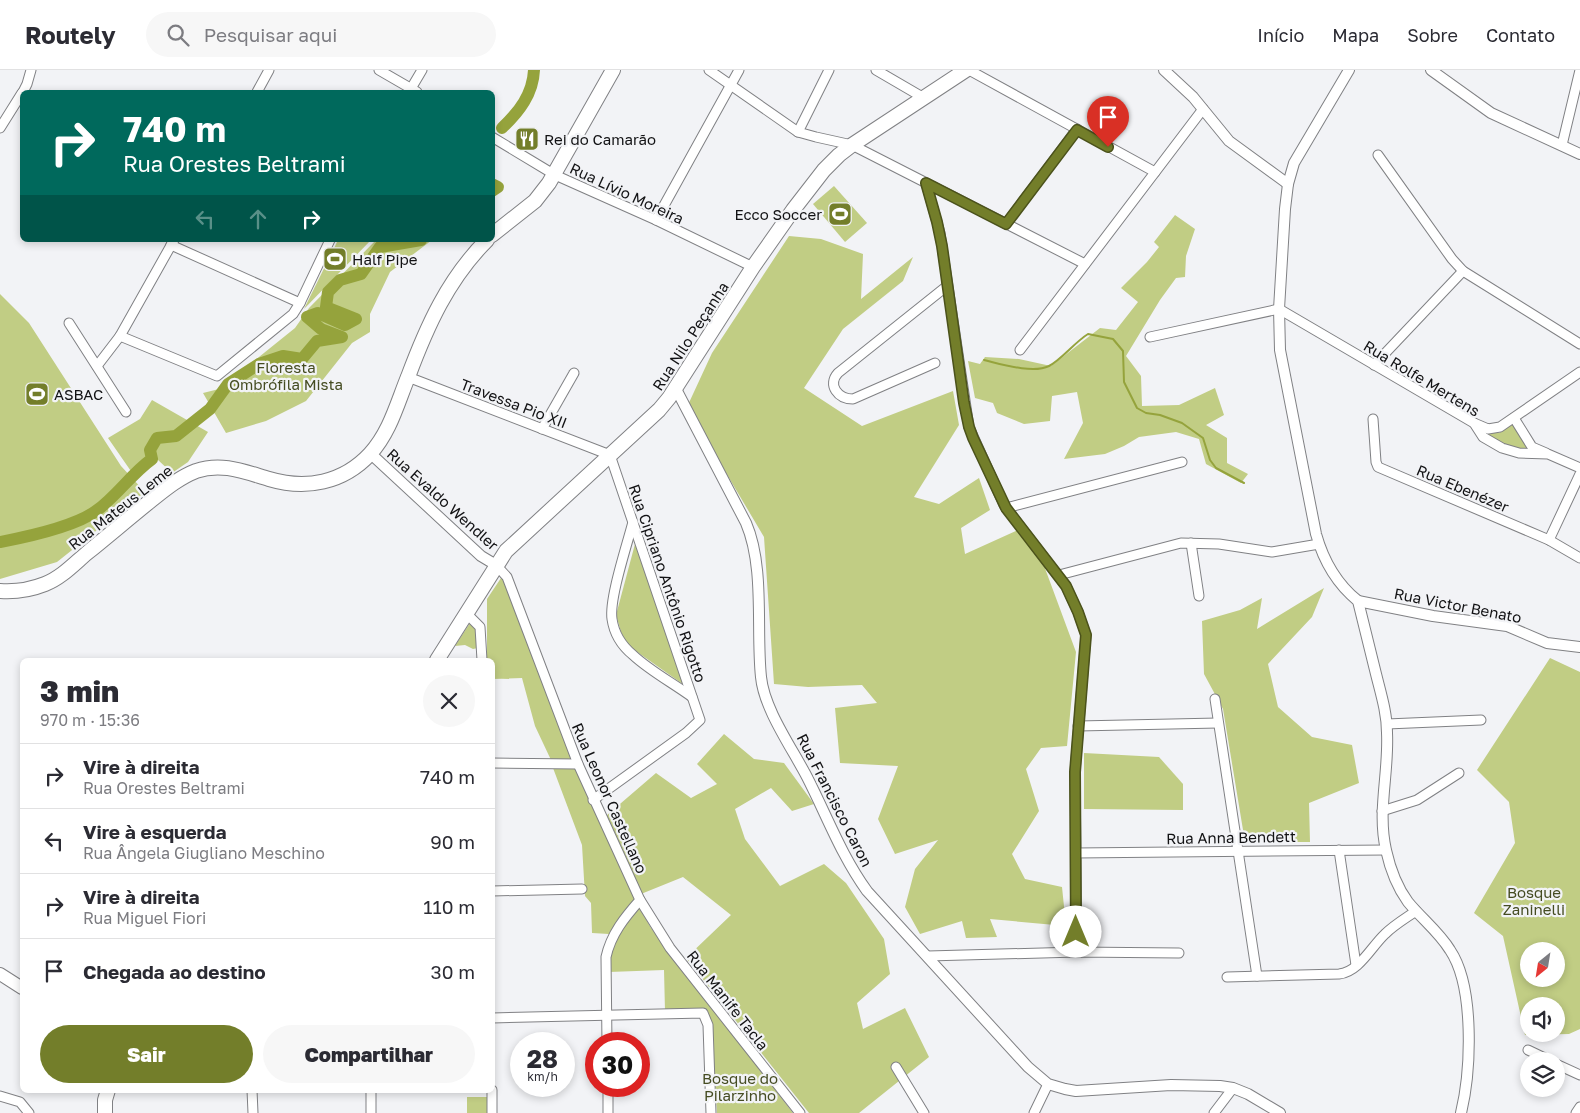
<!DOCTYPE html>
<html lang="pt">
<meta charset="utf-8">
<style>
body{margin:0;font-family:"Golos Text",sans-serif;background:#f7f7f7;color:#2b2b33;height:100vh;display:flex;flex-direction:column;font-size:19px;white-space:nowrap}
*{box-sizing:border-box;margin:0}
p{font-size:16px;color:#7c7c81}
.icon{flex:none;width:28px;height:28px;fill:none;stroke:currentColor;stroke-width:2;stroke-linecap:round;stroke-linejoin:round}
.map{position:relative;flex:1;overflow:hidden}
.side{position:absolute;left:20px;top:588px;width:475px;height:435px;display:flex;flex-direction:column;background:#fff;border-radius:8px;box-shadow:0 2px 8px #0003}
.side>*{flex:none}
.guide{position:absolute;left:20px;top:20px;width:475px;height:152px;border-radius:8px;box-shadow:0 2px 8px #0003;background:#00695c;color:#fff;overflow:hidden}
.needle{width:32px;rotate:210deg}
.controls{position:absolute;left:1520px;top:872px;display:grid;gap:10px}
.controls a{display:grid;place-items:center;width:45px;height:45px;border-radius:50%;background:#fff;box-shadow:0 2px 8px #0003;font-size:25px}
.speed{position:absolute;left:510px;top:962px;display:flex;gap:10px;font-size:25px;font-weight:700;text-align:center}
.speed>*{display:grid;place-content:center;width:65px;height:65px;border-radius:50%;background:#fff;box-shadow:0 2px 8px #0003;line-height:1}
.speed small{font-size:12px;font-weight:400}
.speed .limit{border:8px solid #d22;background:#fff;color:#111}
.pin{position:absolute;display:grid;place-items:center;width:42px;height:42px;color:#fff;margin:-51px -21px;border-radius:50% 50% 50% 0;rotate:-45deg;box-shadow:0 0 5px #0007}
.pin .icon{rotate:45deg}
.me{position:absolute;width:55px;margin:-28px;rotate:0deg;stroke-linejoin:round;filter:drop-shadow(0 0 4px #0008)}
.turn{display:flex;align-items:center;gap:18px;height:105px;padding:0 20px;font-size:22px}
.turn .icon{width:65px;height:65px;stroke-width:2.5}
.turn b{display:block;font-size:35px;line-height:42px}
.lanes{display:flex;align-items:center;height:48px;padding:0 20px;background:#0003;justify-content:center;gap:25px;direction:ltr}
.lanes .off{opacity:.35}
.round{display:grid;place-items:center;flex:none;width:52px;height:52px;border-radius:26px;background:#f7f7f7}
.summary{display:flex;align-items:center;justify-content:space-between;height:85px;padding:0 20px}
h1{font-size:30px;font-weight:800;line-height:38px}
.action{display:flex;gap:10px;margin-top:auto;padding:10px 20px}
.action a{flex:1;height:58px;border-radius:30px;background:#737e2a;color:#fff;font-size:20px;font-weight:800;line-height:58px;text-align:center}
.action a+a{background:#f7f7f7;color:#2b2b33}
ul{padding:0;list-style:none}
li{display:flex;align-items:center;gap:15px;height:65px;padding:0 20px;border-top:1px solid #e1e1e2}
li div{flex:1}
li b{display:block;font-size:19px}
li em{font-style:normal}
header{display:flex;align-items:center;gap:30px;box-sizing:border-box;height:70px;padding:0 25px;background:#fff;border-bottom:1px solid #e1e1e2}
header strong{font-size:24px}
nav{display:flex;gap:28px;margin-inline-start:auto;font-size:18px}
.search{width:350px;height:45px;background:#f7f7f7;display:flex;align-items:center;gap:12px;box-sizing:border-box;padding:0 18px;border-radius:28px;color:#7c7c81;font-size:19px}
.map>svg:first-child{display:block}
.green{fill:#c1cd84;fill-rule:evenodd}
.lines{fill:none;stroke-linecap:round;stroke-linejoin:round}
.stream{stroke:#95a33c;stroke-width:2}
.river{stroke:#95a33c;stroke-width:12}
.minor-casing{stroke:#808184;stroke-width:11}
.tertiary-casing{stroke:#808184;stroke-width:12}
.secondary-casing{stroke:#808184;stroke-width:14}
.primary-casing{stroke:#808184;stroke-width:16}
.minor{stroke:#fff;stroke-width:9}
.tertiary{stroke:#fff;stroke-width:10}
.secondary{stroke:#fff;stroke-width:12}
.primary{stroke:#fff;stroke-width:14}
.route-casing{stroke:#4b521b;stroke-width:12}
.route{stroke:#737e2a;stroke-width:9}
.labels{text-anchor:middle;dominant-baseline:central;stroke-width:4.5;stroke-linejoin:round;paint-order:stroke}
.poi-label{font-size:15px;fill:#121214;stroke:#f2f3f6;text-anchor:start}
.street-label{font-size:15px;fill:#121214;stroke:#f2f3f6}
.park-label{font-size:15px;fill:#454c22;stroke:#f2f3f6}
</style>
<header>
<strong>Routely</strong>
<div class="search"><svg class="icon" aria-label="search" viewBox="0 0 24 24"><circle cx="10" cy="10" r="6"/><path d="M15 15l6 6"/></svg>Pesquisar aqui</div>
<nav><a>Início</a><a>Mapa</a><a>Sobre</a><a>Contato</a></nav>
</header>
<div class="map">
<svg width="1580" height="1043" viewBox="0 0 1580 1043">
<rect width="100%" height="100%" fill="#f2f3f6"/>
<g class="green">
<polygon points="834,116 867,153 845,172 813,134"/>
<polygon points="1175,145 1195,159 1186,186 1185,207 1176,208 1160,230 1126,286 1141,306 1142,336 1179,335 1215,318 1224,345 1206,355 1227,368 1227,393 1248,404 1241,413 1206,394 1199,369 1176,362 1139,367 1124,376 1105,384 1064,389 1083,353 1077,322 1052,326 1050,351 1024,354 997,343 993,333 975,328 968,291 980,294 985,287 1019,289 1051,296 1100,258 1116,260 1138,232 1121,218 1147,192 1159,177 1154,172"/>
<polygon points="789,166 821,169 863,184 861,229 913,187 903,211 843,259 804,318 862,356 953,321 959,355 914,427 939,434 979,408 990,440 961,458 965,484 1020,459 1043,493 1076,582 1067,676 1041,678 1026,699 1039,741 1012,784 1025,809 1062,817 1066,856 990,849 997,867 966,868 962,851 920,864 905,837 915,799 938,770 895,784 878,749 898,696 840,693 835,638 877,633 862,615 808,617 774,614 764,467 687,337 712,283"/>
<polygon points="338,170 371,170 304,239"/>
<polygon points="376,170 432,170 390,202 370,244 370,262 352,273 306,331 266,351 226,363 203,323 219,319 295,258 309,238"/>
<polygon points="0,224 29,253 121,396 145,422 57,492 0,509"/>
<polygon points="152,330 208,362 188,392 172,403 158,390 135,407 108,368 140,349"/>
<path d="M1513,354L1527,377L1529,380C1514,380 1493,375 1484,362L1499,363Z"/>
<polygon points="635,474 684,615 633,579 626,572 621,562 616,545"/>
<polygon points="503,505 573,690 551,690 535,656 522,608 493,609 492,590 487,590 487,529"/>
<polygon points="1324,518 1312,547 1268,594 1278,637 1312,667 1352,675 1359,713 1309,733 1310,772 1245,772 1223,639 1204,604 1202,551 1240,540 1262,528 1257,559"/>
<polygon points="470,553 476,560 478,578 473,579 465,575 455,576"/>
<path d="M1550,588L1580,602V959L1569,964L1525,965L1503,866L1474,843L1515,773L1509,732L1477,700ZM1529,881H1556V909H1529ZM1529,936H1556V964H1529Z"/>
<polygon points="724,664 754,689 784,693 814,734 792,741 771,718 735,739 745,769 780,816 824,794 846,813 884,869 890,904 857,933 863,959 905,938 929,987 859,1043 809,1043 686,888 731,845 683,807 641,824 606,746 656,703 691,728 717,714 697,694"/>
<polygon points="1084,683 1159,687 1183,714 1183,740 1084,739"/>
<polygon points="553,698 575,698 636,828 609,864 592,863 591,833 585,826 582,775"/>
<path d="M639,837L651,858L793,1043H717L711,956L706,941H665L664,900L609,902C610,873 621,859 639,837Z"/>
<rect x="467" y="1027" width="20" height="16"/>
</g>
<g class="lines">
<path class="stream" d="M984,290C1001,294 1033,304 1049,296C1061,290 1075,272 1088,264L1113,269L1123,281L1124,312L1137,338L1146,343L1160,345L1182,353L1203,368L1210,390L1216,398L1244,413"/>
<g class="river">
<path d="M502,58C519,42 533,24 534,0"/>
<polyline points="492,114 498,117 492,121"/>
<path d="M0,472C26,467 75,456 96,441C117,426 131,404 152,389L150,380L157,368L176,366L210,339L228,314L259,294L283,286L302,289L317,271L342,267L321,259L307,247L318,243L345,255L356,249L326,237L328,222L340,210L361,204L380,177L421,170"/>
</g>
<g class="minor-casing">
<g id="minor">
<polyline points="379,0 417,22"/>
<polyline points="709,0 798,62 816,67 852,75 1085,194"/>
<polyline points="876,0 924,28"/>
<polyline points="969,0 1155,102"/>
<polyline points="23,22 27,14 31,0"/>
<polyline points="257,22 269,0"/>
<polyline points="409,22 422,0"/>
<polyline points="0,58 22,23"/>
<polyline points="798,62 829,0"/>
<polyline points="492,67 555,105 656,150 753,197"/>
<polyline points="1562,75 1580,0"/>
<polyline points="1378,85 1452,189 1463,201 1580,274"/>
<polyline points="926,113 940,163 969,357 1004,435 1066,516 1078,542 1086,565 1075,702 1077,882"/>
<polyline points="656,150 739,0"/>
<polyline points="1006,154 1077,59"/>
<polyline points="171,175 300,233"/>
<polyline points="69,253 126,342"/>
<polyline points="120,266 217,306 293,244 300,233 330,170"/>
<polyline points="1150,267 1279,239 1474,353 1483,367 1502,378 1519,383 1548,384 1580,398"/>
<polyline points="1020,280 1203,39"/>
<path d="M935,293L853,329C838,329 827,315 838,303L947,216"/>
<polyline points="1374,295 1463,201"/>
<polyline points="97,296 120,266 174,170"/>
<polyline points="408,307 610,385 700,650 686,663 593,730"/>
<polyline points="1514,348 1532,377 1546,383"/>
<polyline points="1373,349 1376,392 1378,397 1549,470 1580,488"/>
<polyline points="1474,353 1488,359 1500,357 1580,302"/>
<polyline points="542,359 574,303"/>
<polyline points="1006,438 1182,392"/>
<path d="M633,452C627,475 609,529 612,549C614,563 622,576 633,585C650,601 673,613 692,627"/>
<polyline points="1549,470 1580,404"/>
<polyline points="1191,473 1199,526"/>
<path d="M496,495L507,507L578,694L640,830C625,847 611,864 606,887L607,974"/>
<polyline points="1059,505 1181,473 1219,474 1272,482 1319,474"/>
<polyline points="467,544 480,557 482,590"/>
<polyline points="1215,629 1257,906"/>
<polyline points="1387,654 1481,650"/>
<polyline points="1078,656 1218,653"/>
<polyline points="492,693 578,694"/>
<polyline points="1382,741 1417,730 1459,703"/>
<polyline points="1339,780 1356,895"/>
<polyline points="1076,783 1386,780"/>
<polyline points="492,821 582,819"/>
<polyline points="640,830 670,878 800,1043"/>
<polyline points="928,886 1077,882 1179,883"/>
<path d="M1227,907L1339,904C1359,902 1371,877 1385,864C1394,855 1406,848 1416,841"/>
<polyline points="492,948 703,943 708,955 711,1043"/>
<polyline points="1528,980 1551,991"/>
<polyline points="1556,994 1580,1005"/>
<polyline points="896,997 924,1043"/>
<polyline points="608,1016 608,1043"/>
<polyline points="252,1020 253,1043"/>
<polyline points="371,1020 371,1043"/>
<polyline points="492,1020 492,1043"/>
<polyline points="0,1026 20,1032 29,1043"/>
<polyline points="1034,1043 1048,1014"/>
<polyline points="1214,1043 1233,1018"/>
<polyline points="1576,1043 1580,1037"/>
</g>
</g>
<g class="tertiary-casing">
<g id="tertiary">
<polyline points="1164,0 1193,27 1229,71 1288,114"/>
<path d="M1349,0L1294,93L1288,114L1285,139L1279,239L1280,280L1316,464C1323,489 1337,514 1358,531C1364,555 1370,580 1376,604C1381,624 1387,643 1387,663C1389,703 1377,741 1386,780C1390,798 1397,817 1408,832C1422,849 1439,862 1450,880C1475,917 1471,1001 1461,1043"/>
<polyline points="1431,0 1491,43 1580,84"/>
<path d="M676,319L746,453C765,497 756,560 761,607C764,639 792,678 807,707C827,746 841,785 867,821L1028,997L1048,1014L1065,1019L1076,1021L1171,1015L1220,1016L1233,1018L1248,1024L1280,1043"/>
<polyline points="370,383 481,486 496,495"/>
<polyline points="1358,531 1433,546 1507,556 1547,573 1580,577"/>
</g>
</g>
<g class="secondary-casing">
<polyline id="secondary" points="0,904 22,918"/>
</g>
<g class="primary-casing">
<g id="primary">
<polyline points="492,165 535,131 549,113 613,0"/>
<path d="M0,521C15,522 30,520 45,514C61,508 74,494 87,483C108,466 128,449 149,432C163,421 178,408 196,401C222,392 245,402 269,409C306,420 343,413 370,384C390,362 397,334 408,307C427,256 448,209 487,170"/>
<polyline points="437,590 506,481 659,340 669,328 753,197 793,140 824,100 839,85 852,75 966,0"/>
<polyline points="105,1043 105,1030 108,1020"/>
</g>
</g>
<use href="#minor" class="minor"/>
<use href="#tertiary" class="tertiary"/>
<use href="#secondary" class="secondary"/>
<use href="#primary" class="primary"/>
</g>
<g class="lines">
<g class="route-casing">
<polyline id="route" points="1076,862 1075,702 1086,565 1078,542 1066,516 1006,438 973,368 969,357 964,333 942,176 937,152 926,113 1006,154 1077,60 1108,77"/>
</g>
<use href="#route" class="route"/>
</g>
<defs>
<g id="restaurant-square" transform="scale(1.25)"><rect x="-9" y="-9" width="18" height="18" rx="4" fill="#737e2a" stroke="#f2f3f6"/><path d="M-5-6h1v4h1v-4h1v4h1v-4h1v5L-1.5 .5V6h-2V.5L-5-1ZM5-6V6H3V1.5H1.5Q1.5-4 5-6Z" fill="#fff"/></g>
<g id="stadium-square" transform="scale(1.25)"><rect x="-9" y="-9" width="18" height="18" rx="4" fill="#737e2a" stroke="#f2f3f6"/><path d="M0-5a6.5 5 0 1 0 0 10a6.5 5 0 1 0 0-10ZM-3.5-1.8h7v3.6h-7Z" fill="#fff"/></g>
</defs>
<g fill-rule="evenodd">
<use href="#restaurant-square" x="527" y="69"/>
<use href="#stadium-square" x="840" y="144"/>
<use href="#stadium-square" x="335" y="189"/>
<use href="#stadium-square" x="37" y="324"/>
</g>
<g class="labels">
<g class="poi-label">
<text x="544" y="69">Rei do Camarão</text>
<text x="822" y="144" text-anchor="end">Ecco Soccer</text>
<text x="352" y="189">Half Pipe</text>
<text x="54" y="324">ASBAC</text>
</g>
<g class="street-label">
<text transform="translate(627 123) rotate(25)">Rua Lívio Moreira</text>
<text transform="translate(690 266) rotate(-57)">Rua Nilo Peçanha</text>
<text transform="translate(1422 308) rotate(31)">Rua Rolfe Mertens</text>
<text transform="translate(514 333) rotate(21)">Travessa Pio XII</text>
<text transform="translate(1463 418) rotate(23)">Rua Ebenézer</text>
<text transform="translate(443 429) rotate(42)">Rua Evaldo Wendler</text>
<text transform="translate(120 437) rotate(-38)">Rua Mateus Leme</text>
<text transform="translate(668 513) rotate(71)">Rua Cipriano Antônio Rigotto</text>
<text transform="translate(1458 535) rotate(11)">Rua Victor Benato</text>
<text transform="translate(610 728) rotate(66)">Rua Leonor Castellano</text>
<text transform="translate(835 730) rotate(63)">Rua Francisco Caron</text>
<text transform="translate(1231 767) rotate(-1)">Rua Anna Bendett</text>
<text transform="translate(728 930) rotate(52)">Rua Manife Tacla</text>
</g>
<g class="park-label">
<text x="286" y="297">Floresta<tspan x="286" dy="17">Ombrófila Mista</tspan></text>
<text x="1534" y="822">Bosque<tspan x="1534" dy="17">Zaninelli</tspan></text>
<text x="740" y="1008">Bosque do<tspan x="740" dy="17">Pilarzinho</tspan></text>
</g>
</g>
</svg>
<div class="controls">
<a><svg class="needle" viewBox="-14 -14 28 28"><path d="M0-13l5 13h-10z" fill="#e53935"/><path d="M0 13l5-13h-10z" fill="#7c7c81"/></svg></a>
<a><svg class="icon" aria-label="sound" viewBox="0 0 24 24"><path d="M4 9h4l5-4v14l-5-4H4zM17 9q2 3 0 6"/></svg></a>
<a><svg class="icon" aria-label="layers" viewBox="0 0 24 24"><path d="M12 4l9 5-9 5-9-5zM3 14l9 5 9-5"/></svg></a>
</div>
<div class="speed"><div>28<small>km/h</small></div><div class="limit">30</div></div>
<div class="pin" style="left:1108px;top:77px;background:#d93025"><svg class="icon" aria-label="arrive" viewBox="0 0 24 24"><path d="M6 21V4h12l-3 4 3 4H6"/></svg></div>
<svg class="me" style="left:1076px;top:862px" viewBox="-20 -20 40 40"><circle r="19" fill="#fff"/><path d="M0-13L10 11 0 6-10 11z" fill="#737e2a"/></svg>
<div class="guide">
<div class="turn"><svg class="icon" aria-label="right" viewBox="0 0 24 24"><path d="M7 20v-9h11M14 6l5 5-5 5"/></svg><div><b>740 m</b>Rua Orestes Beltrami</div></div>
<div class="lanes"><svg class="icon off" aria-label="left" viewBox="0 0 24 24"><path d="M17 20v-9H6M10 6l-5 5 5 5"/></svg><svg class="icon off" aria-label="ahead" viewBox="0 0 24 24"><path d="M12 20V5M6 11l6-6 6 6"/></svg><svg class="icon" aria-label="right" viewBox="0 0 24 24"><path d="M7 20v-9h11M14 6l5 5-5 5"/></svg></div>
</div>
<section class="side">
<div class="summary"><div><h1>3 min</h1><p>970 m · 15:36</p></div><a class="round"><svg class="icon" aria-label="close" viewBox="0 0 24 24"><path d="M6 6l12 12M18 6L6 18"/></svg></a></div>
<ul>
<li><svg class="icon" aria-label="right" viewBox="0 0 24 24"><path d="M7 20v-9h11M14 6l5 5-5 5"/></svg><div><b>Vire à direita</b><p>Rua Orestes Beltrami</p></div><em>740 m</em></li>
<li><svg class="icon" aria-label="left" viewBox="0 0 24 24"><path d="M17 20v-9H6M10 6l-5 5 5 5"/></svg><div><b>Vire à esquerda</b><p>Rua Ângela Giugliano Meschino</p></div><em>90 m</em></li>
<li><svg class="icon" aria-label="right" viewBox="0 0 24 24"><path d="M7 20v-9h11M14 6l5 5-5 5"/></svg><div><b>Vire à direita</b><p>Rua Miguel Fiori</p></div><em>110 m</em></li>
<li><svg class="icon" aria-label="arrive" viewBox="0 0 24 24"><path d="M6 21V4h12l-3 4 3 4H6"/></svg><div><b>Chegada ao destino</b></div><em>30 m</em></li>
</ul>
<div class="action"><a>Sair</a><a>Compartilhar</a></div>
</section>
</div>
